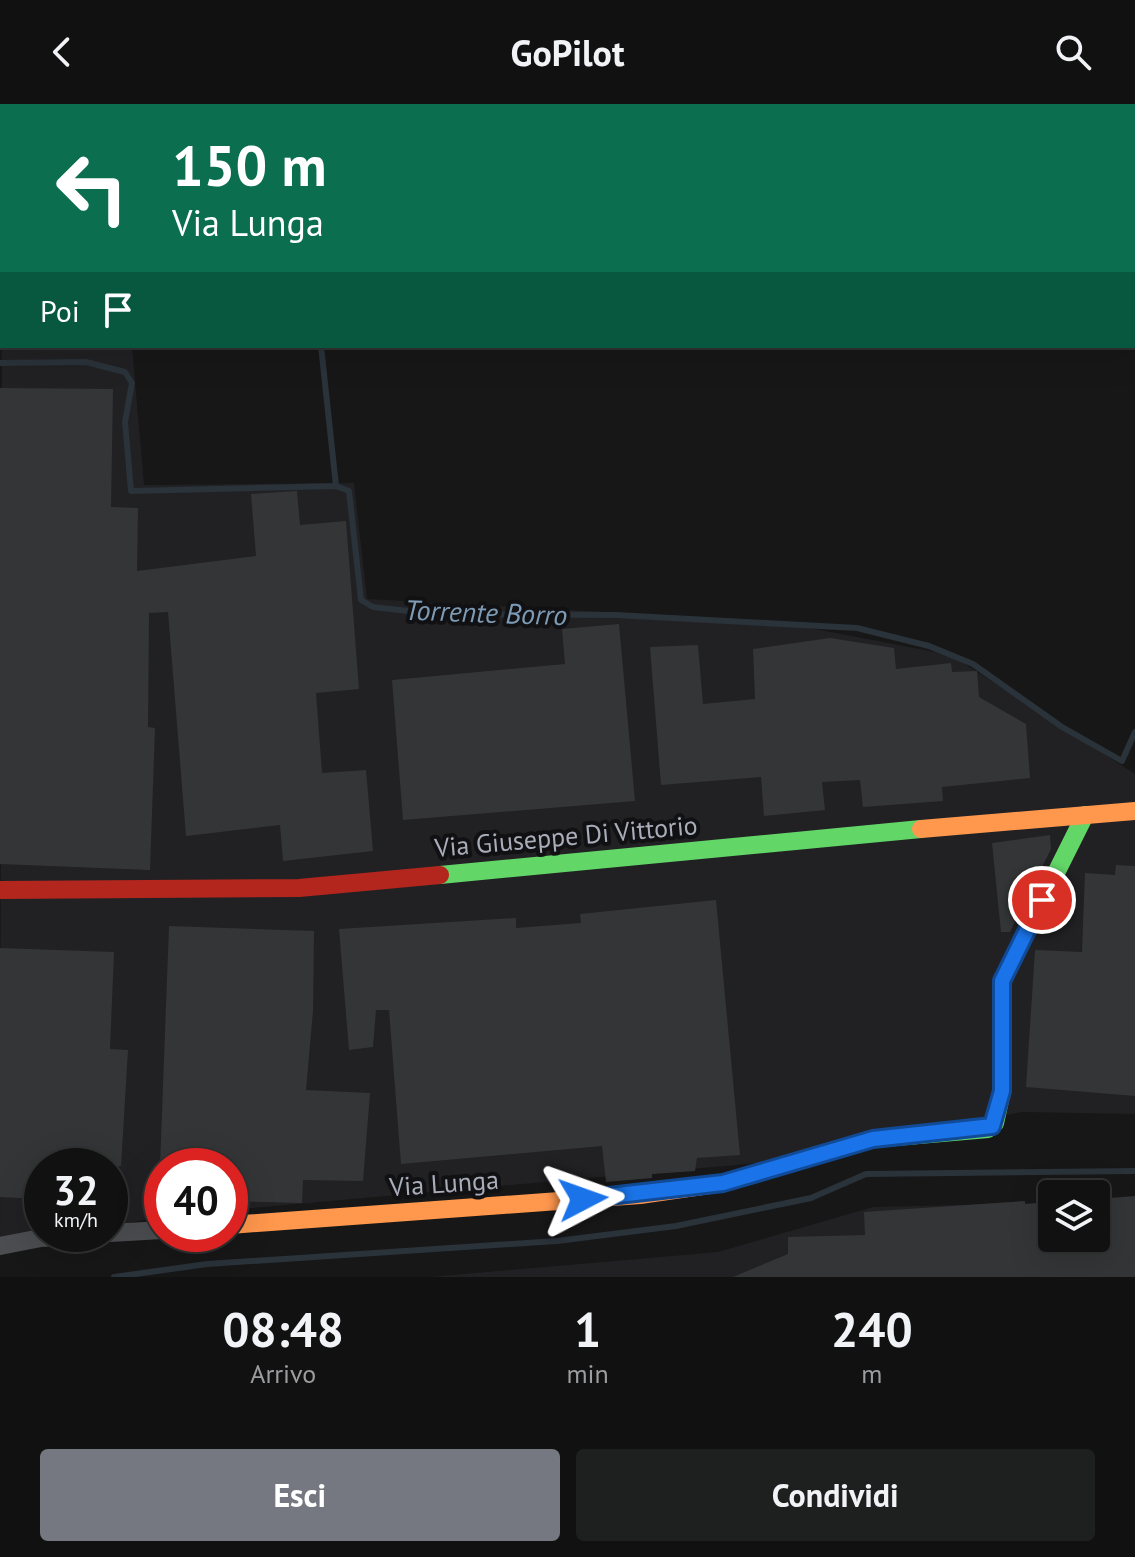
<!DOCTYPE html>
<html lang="it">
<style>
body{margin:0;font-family:"PT Sans",sans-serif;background:#1e1f1f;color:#f1f3f6;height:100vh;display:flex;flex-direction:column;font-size:30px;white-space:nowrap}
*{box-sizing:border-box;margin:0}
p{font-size:26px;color:#9c9d9f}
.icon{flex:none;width:44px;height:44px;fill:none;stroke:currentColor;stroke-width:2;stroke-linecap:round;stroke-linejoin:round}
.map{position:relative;height:1173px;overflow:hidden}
.sheet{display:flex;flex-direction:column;background:#111;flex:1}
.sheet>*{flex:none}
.top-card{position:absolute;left:0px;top:0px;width:1136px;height:244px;box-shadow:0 8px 32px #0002,0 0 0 2px #303131;background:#0b6e4f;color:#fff;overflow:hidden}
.buttons{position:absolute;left:1038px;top:1076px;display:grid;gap:16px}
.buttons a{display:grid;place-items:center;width:72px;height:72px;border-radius:8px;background:#111;box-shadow:0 8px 32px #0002,0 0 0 2px #303131;font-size:40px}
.speed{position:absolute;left:24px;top:1044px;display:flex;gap:16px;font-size:40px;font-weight:700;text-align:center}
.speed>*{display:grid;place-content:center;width:104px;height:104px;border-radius:50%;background:#111;box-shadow:0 8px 32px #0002,0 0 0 2px #303131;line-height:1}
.speed small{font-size:20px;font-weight:400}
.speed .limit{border:12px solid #d22;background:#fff;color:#111}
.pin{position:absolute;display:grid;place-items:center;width:68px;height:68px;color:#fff;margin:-34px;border:4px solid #fff;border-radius:50%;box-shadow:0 2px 8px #0007}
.me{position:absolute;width:88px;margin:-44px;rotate:86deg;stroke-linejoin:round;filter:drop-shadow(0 0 6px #0008)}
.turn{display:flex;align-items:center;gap:28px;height:168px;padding:0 40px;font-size:36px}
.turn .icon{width:104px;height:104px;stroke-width:2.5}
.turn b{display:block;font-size:56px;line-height:68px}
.then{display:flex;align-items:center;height:76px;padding:0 40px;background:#0003;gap:16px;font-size:30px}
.eta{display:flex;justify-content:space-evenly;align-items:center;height:136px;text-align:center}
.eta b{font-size:48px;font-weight:800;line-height:56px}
.cta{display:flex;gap:16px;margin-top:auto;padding:16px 40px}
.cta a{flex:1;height:92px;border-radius:8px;background:#757880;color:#fff;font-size:32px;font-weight:800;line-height:92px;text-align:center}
.cta a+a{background:#1e1f1f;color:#f1f3f6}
header{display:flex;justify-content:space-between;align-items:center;height:104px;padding:0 40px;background:#111;font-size:36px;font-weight:800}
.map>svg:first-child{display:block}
.built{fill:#212124}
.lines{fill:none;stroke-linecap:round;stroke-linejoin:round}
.stream{stroke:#2a323a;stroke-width:6}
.building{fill:#343537}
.lane{stroke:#4b4d50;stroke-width:9}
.street{stroke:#4b4d50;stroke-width:18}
.fast{stroke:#63d668;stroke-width:18}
.slow{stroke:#ff974d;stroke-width:18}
.jam{stroke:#b3261e;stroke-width:18}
.route-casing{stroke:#114b97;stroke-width:20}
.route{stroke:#1a73e8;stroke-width:14}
.labels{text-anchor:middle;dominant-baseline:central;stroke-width:8;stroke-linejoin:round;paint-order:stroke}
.street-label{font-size:26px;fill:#a8adb9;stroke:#111113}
.water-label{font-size:28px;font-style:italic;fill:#7e9bb5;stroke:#111113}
</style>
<header><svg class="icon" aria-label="back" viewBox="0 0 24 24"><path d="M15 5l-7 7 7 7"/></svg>GoPilot<svg class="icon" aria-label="search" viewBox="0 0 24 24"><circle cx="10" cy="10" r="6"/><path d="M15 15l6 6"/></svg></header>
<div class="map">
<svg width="1135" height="1173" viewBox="0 0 1135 1173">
<rect width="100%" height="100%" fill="#171717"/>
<g class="built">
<polygon points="2,144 2,242 132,242 144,381 354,379 367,495 773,517 951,551 1135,670 1135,1010 1022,1008 780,1057 230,1106 230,1062 162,1062 162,1112 110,1123 110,1062 42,1062 42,1130 0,1148"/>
<polygon points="1052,1099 1052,1134 1096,1134 1135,1173 430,1173 718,1148 873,1103"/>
</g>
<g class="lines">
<g class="stream">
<polyline points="0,120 2,120"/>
<polyline points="321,242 336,382"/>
<polyline points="0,259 86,258 125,268 132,279 125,318 131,387 336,382 349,387 361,496 373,503 435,510 616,511 857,524 929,542 973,560 1062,623 1122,657 1135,628"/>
<polyline points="114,1173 207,1160 557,1137 676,1122 811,1094 866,1070 1135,1067"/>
</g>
</g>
<g class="building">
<polygon points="0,284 113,285 111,403 138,404 137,467 256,452 251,390 297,387 300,421 346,417 359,585 316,589 322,669 366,666 373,747 283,757 280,721 186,732 168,508 149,509 148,623 155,624 150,766 0,760"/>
<polygon points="619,520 635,697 403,716 392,576 565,560 562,525"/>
<polygon points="830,534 894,544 896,565 951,559 952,568 977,567 979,593 1026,620 1030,674 942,683 943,697 863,703 860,676 822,678 825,706 764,712 761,673 661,681 650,543 698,541 703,600 755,595 753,545"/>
<polygon points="1050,731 1051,745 1038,771 1021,772 1023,801 1010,828 1001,828 992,739"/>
<polygon points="1116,761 1135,762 1135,992 1026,983 1035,846 1082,848 1085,769 1115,771"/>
<polygon points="716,796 740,1051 697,1054 695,1067 652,1070 652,1074 606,1078 602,1042 401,1060 389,906 376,906 373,943 349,946 339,825 516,814 516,824 581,819 580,810"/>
<polygon points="169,822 314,827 313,907 306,986 370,989 363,1077 303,1076 302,1099 230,1097 230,1062 160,1062"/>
<polygon points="0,844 114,848 110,945 128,946 121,1062 42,1062 42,1095 0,1093"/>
<polygon points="1135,1092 1135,1173 733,1173 788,1150 788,1133 865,1131 864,1108 1025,1097 1025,1100 1052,1098 1052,1134 1096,1134 1096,1095"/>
</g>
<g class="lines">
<polyline class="lane" points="592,0 592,2"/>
<g class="street">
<polyline points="132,2 153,0"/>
<polyline points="0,10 2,10"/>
<polyline points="110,1129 162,1126"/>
<polyline points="0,1142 41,1134 98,1130"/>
</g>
<g class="fast">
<polyline points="440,771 921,725"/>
<polyline points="818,1051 873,1035 988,1025 995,1019 1002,987 1002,877 1085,711"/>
</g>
<g class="slow">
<polyline points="921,725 1135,707"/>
<polyline points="230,1121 640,1091 723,1079 818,1051"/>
</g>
<polyline class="jam" points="0,786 299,784 440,771"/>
</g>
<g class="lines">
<g class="route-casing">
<polyline id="route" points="583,1095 723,1079 873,1035 992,1022 1002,987 1002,877 1042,796"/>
</g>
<use href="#route" class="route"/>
</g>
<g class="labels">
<g class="street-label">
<text transform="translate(566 732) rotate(-5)">Via Giuseppe Di Vittorio</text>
<text transform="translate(444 1079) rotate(-4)">Via Lunga</text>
</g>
<g class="water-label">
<text transform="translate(486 508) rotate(2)">Torrente Borro</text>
</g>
</g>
</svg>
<div class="buttons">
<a><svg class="icon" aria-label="layers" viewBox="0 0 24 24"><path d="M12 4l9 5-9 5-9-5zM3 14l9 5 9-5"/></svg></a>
</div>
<div class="speed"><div>32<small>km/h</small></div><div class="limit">40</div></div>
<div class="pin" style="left:1042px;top:796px;background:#d93025"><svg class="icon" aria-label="arrive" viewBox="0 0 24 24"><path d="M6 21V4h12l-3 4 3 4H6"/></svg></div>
<svg class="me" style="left:583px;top:1095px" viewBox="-20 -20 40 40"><path d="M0-17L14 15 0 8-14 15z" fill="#1a73e8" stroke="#fff" stroke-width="4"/></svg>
<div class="top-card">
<div class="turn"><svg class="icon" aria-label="left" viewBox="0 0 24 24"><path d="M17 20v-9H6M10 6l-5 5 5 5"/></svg><div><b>150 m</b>Via Lunga</div></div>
<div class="then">Poi<svg class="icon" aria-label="arrive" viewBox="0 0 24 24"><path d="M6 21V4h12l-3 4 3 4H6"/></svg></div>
</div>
</div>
<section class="sheet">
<div class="eta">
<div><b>08:48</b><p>Arrivo</p></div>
<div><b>1</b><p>min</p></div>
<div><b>240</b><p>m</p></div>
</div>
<div class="cta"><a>Esci</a><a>Condividi</a></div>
</section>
